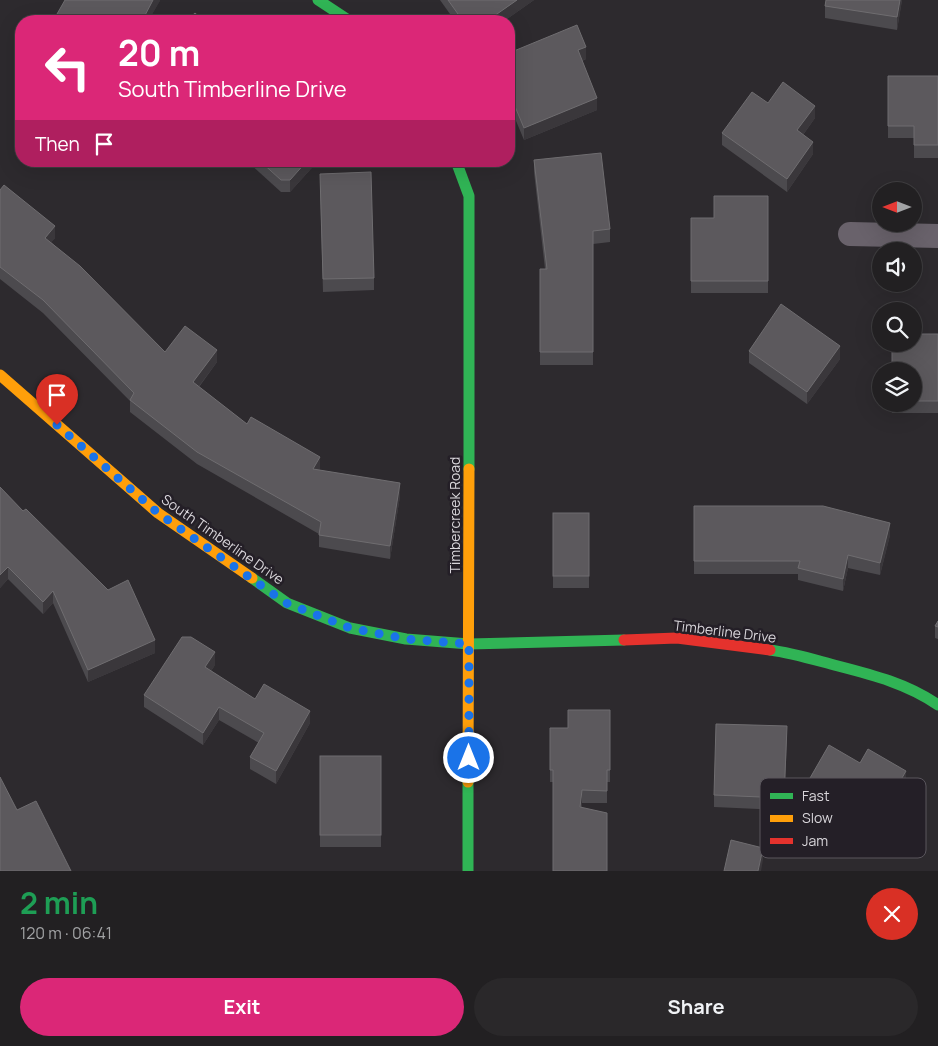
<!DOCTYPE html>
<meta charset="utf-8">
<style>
body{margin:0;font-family:Manrope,sans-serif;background:#2a282a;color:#f1f3f6;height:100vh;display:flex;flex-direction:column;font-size:19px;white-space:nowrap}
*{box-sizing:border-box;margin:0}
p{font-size:16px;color:#a2a3a5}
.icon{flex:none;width:28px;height:28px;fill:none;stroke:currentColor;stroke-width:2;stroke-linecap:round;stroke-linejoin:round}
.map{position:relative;height:871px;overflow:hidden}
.panel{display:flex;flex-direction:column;background:#222022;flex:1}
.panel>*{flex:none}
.hud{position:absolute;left:15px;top:15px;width:500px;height:152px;border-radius:20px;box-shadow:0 5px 20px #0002,0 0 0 1px #3f3e40;background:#db2777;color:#fff;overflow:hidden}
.needle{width:32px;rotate:270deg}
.controls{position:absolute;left:872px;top:182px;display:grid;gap:10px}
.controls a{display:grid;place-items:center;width:50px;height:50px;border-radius:50%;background:#222022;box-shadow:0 5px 20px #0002,0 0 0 1px #3f3e40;font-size:25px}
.pin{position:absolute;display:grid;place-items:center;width:42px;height:42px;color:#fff;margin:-51px -21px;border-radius:50% 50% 50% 0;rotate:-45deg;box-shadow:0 0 5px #0007}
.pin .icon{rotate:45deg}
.me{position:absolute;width:55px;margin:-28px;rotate:0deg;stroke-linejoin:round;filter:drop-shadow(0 0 4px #0008)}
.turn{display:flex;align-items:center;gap:18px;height:105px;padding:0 20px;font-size:22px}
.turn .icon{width:65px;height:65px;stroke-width:2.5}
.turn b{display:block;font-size:35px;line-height:42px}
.then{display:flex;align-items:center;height:48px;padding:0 20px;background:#0003;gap:10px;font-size:19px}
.round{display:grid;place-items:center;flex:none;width:52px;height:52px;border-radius:26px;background:#2a282a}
.headline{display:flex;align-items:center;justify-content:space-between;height:85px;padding:0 20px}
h1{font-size:30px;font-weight:700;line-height:38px;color:#1e9e55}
.button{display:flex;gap:10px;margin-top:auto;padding:10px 20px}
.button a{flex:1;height:58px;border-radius:30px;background:#db2777;color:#fff;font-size:20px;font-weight:700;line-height:58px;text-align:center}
.button a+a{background:#2a282a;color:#f1f3f6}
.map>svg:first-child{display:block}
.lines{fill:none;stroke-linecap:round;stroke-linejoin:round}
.street{stroke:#69626b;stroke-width:24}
.fast{stroke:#30b455;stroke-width:11}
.slow{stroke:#ff9f0a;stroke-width:11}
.jam{stroke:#e5322d;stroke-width:11}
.wall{fill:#4c4a4e}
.shaded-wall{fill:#3a373b}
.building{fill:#5c595d;stroke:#6f6d70}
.route{stroke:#1a73e8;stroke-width:9;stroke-dasharray:0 16.2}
.labels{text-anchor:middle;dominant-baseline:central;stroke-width:5;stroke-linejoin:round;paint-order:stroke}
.street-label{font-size:14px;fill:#d8d5da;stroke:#241f27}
.key{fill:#241f27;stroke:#5a565d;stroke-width:1}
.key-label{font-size:14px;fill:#d8d5da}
</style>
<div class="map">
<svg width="938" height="871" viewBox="0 0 938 871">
<rect width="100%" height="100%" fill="#2d2a2e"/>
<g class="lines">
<polyline class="street" points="850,234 938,236"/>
<g class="fast">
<polyline points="318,0 350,21"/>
<polyline points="456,161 469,196 469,469"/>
<polyline points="252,578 287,603 350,628 406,639 469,644 624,640"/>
<path d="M770,650C793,653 815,660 838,666C873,675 908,684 938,705"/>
<polyline points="468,871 468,782"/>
</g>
<g class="slow">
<polyline points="0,375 158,513 252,578"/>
<polyline points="468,782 469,469"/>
</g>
<polyline class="jam" points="624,640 677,638 770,650"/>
</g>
<g class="wall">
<polygon points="160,0 148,21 57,21 57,14"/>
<polygon points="440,0 534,0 504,21 455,21"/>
<polygon points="826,0 902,0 897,30 825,18 825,6"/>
<polygon points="509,53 586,59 582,61 597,110 524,140 509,104"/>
<polygon points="888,76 938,76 938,158 914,158 914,138 888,138"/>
<polygon points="768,103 815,118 803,135 813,154 787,192 722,145 722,133"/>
<polygon points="534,160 610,229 610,242 593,244 593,365 540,365 540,269 545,269 534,172"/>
<polygon points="247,161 318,161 290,192 281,192"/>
<polygon points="320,186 374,278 374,290 323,292"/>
<polygon points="0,190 55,238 51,242 165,352 217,362 199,387 247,424 320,469 319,470 400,496 390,559 319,547 319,534 197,464 130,412 130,401 43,313 0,279"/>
<polygon points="768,196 768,293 691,293 691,218 714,218"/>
<polygon points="938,334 938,413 892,413 892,404 914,404 914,371"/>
<polygon points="749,351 840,359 807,404 749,363"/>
<polygon points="0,487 155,653 88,682 53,603 43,614 8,579 0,588"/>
<polygon points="694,506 890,535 880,575 848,568 843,591 798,580 798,574 694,574"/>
<rect x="553" y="513" width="36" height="75"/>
<polygon points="938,621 938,639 935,638 935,626"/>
<polygon points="215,665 211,671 255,699 310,723 276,784 250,769 250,757 259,743 219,720 203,745 144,707 144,695"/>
<polygon points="610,710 610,782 607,782 607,803 582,803 582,807 607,871 553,782 550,782 550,728 568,728"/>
<polygon points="787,738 784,810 714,807 714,795"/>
<rect x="320" y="756" width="61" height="91"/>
<polygon points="860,763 906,783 875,837 806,797 806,785"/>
</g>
<g class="shaded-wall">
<polygon points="153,0 160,0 160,1 148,21 142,21"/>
<polygon points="517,0 534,0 504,21 487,21"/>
<polygon points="900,0 902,0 897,30 897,17"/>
<polygon points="586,47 586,59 578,62 578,50"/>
<polygon points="597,98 597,110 524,140 524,128"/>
<polygon points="815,106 815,118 797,143 797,130"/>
<polygon points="813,142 813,154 787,192 787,179"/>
<polygon points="307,161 318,161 290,192 290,180"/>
<polygon points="55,226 55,238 45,250 45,238"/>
<polygon points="840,346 840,359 807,404 807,392"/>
<polygon points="217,350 217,362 193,394 193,382"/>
<polygon points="320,457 320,469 313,481 313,469"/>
<polygon points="400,483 400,496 390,559 390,546"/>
<polygon points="890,523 890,535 880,575 880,563"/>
<polygon points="848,555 848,568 843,591 843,579"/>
<polygon points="8,567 8,579 0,588 0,575"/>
<polygon points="53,591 53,603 43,614 43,602"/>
<polygon points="155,640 155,653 88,682 88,670"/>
<polygon points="215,652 215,665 205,680 205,667"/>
<polygon points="219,707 219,720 203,745 203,733"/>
<polygon points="310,711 310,723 276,784 276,771"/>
<polygon points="906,771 906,783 875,837 875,825"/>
<polygon points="582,790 582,803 580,819 580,807"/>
<polygon points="763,848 763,860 761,871 758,871"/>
</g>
<g class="building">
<polygon points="65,0 153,0 142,21 71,21 57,14"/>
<polygon points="448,0 517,0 487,21 463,21"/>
<polygon points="826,0 900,0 897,17 825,6"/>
<polygon points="195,13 204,21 186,21"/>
<polygon points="577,25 586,47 578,50 597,98 524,128 509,92 509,53"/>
<polygon points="888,76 938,76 938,145 914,145 914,126 888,126"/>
<polygon points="783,82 815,106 797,130 813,142 787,179 722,133 752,92 768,103"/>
<polygon points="601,153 610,229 593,231 593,352 540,352 540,269 547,269 534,160"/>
<polygon points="260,161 307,161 290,180 281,180"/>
<polygon points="371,172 374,278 323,279 320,174"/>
<polygon points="4,185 55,226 45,238 80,266 165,352 185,326 217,350 193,382 247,424 251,417 320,457 313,469 400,483 390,546 319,535 321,522 197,452 130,400 134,393 43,300 0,267 0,190"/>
<polygon points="714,196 768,196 768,281 691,281 691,218 714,218"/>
<polygon points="781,304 840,346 807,392 749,351"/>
<polygon points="914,334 938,334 938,401 914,401 914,371 892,371 892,344 914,344"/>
<polygon points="0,487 23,511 26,509 108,590 128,580 155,640 88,670 53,591 43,602 8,567 0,575"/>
<polygon points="694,506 823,506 890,523 880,563 848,555 843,579 798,568 800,561 694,561"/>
<rect x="553" y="513" width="36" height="63"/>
<polygon points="938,621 938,627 935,626"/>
<polygon points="182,637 191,637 215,652 205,667 255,699 264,684 310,711 276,771 250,757 264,733 219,707 203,733 144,695"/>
<polygon points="568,710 610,710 610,770 607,770 607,791 582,790 580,807 607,813 607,871 553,871 553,770 550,770 550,728 568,728"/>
<polygon points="716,724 787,726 784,798 714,795"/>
<polygon points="829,745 860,763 868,749 906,771 875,825 806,785"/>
<rect x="320" y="756" width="61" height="79"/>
<polygon points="0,777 17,810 36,801 71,871 0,871"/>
<polygon points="731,840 763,848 758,871 724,871"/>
</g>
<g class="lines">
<polyline class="route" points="57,425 158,513 286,603 350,628 406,639 469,644 469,758"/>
</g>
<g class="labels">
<g class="street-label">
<text transform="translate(454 515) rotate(-90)">Timbercreek Road</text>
<text transform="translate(223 539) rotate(35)">South Timberline Drive</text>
<text transform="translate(725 631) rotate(7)">Timberline Drive</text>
</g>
</g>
<rect x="760" y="778" width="166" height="80" rx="8" class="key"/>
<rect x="770" y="793" width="23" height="6" fill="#30b455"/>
<rect x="770" y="815" width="23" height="7" fill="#ff9f0a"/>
<rect x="770" y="838" width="23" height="6" fill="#e5322d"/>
<g class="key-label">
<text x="802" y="801">Fast</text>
<text x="802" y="823">Slow</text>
<text x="802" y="846">Jam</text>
</g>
</svg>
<div class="controls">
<a><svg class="needle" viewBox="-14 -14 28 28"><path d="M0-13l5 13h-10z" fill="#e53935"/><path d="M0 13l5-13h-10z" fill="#a2a3a5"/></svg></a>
<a><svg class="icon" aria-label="sound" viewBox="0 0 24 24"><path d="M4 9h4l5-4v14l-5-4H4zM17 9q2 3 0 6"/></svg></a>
<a><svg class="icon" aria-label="search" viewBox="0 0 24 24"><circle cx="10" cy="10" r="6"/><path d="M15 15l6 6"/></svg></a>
<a><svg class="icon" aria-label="layers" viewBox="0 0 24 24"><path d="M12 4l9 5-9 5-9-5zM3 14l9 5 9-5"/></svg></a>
</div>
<div class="pin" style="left:57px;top:425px;background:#d93025"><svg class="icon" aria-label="arrive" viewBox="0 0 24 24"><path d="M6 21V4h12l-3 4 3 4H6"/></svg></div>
<svg class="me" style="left:469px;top:758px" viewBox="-20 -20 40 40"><circle r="17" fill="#1a73e8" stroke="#fff" stroke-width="3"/><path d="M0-11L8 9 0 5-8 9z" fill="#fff"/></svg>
<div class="hud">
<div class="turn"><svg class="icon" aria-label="left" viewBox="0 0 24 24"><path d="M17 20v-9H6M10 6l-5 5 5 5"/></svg><div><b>20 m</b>South Timberline Drive</div></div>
<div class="then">Then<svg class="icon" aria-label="arrive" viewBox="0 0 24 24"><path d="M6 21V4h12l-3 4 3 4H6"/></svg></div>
</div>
</div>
<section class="panel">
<div class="headline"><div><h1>2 min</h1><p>120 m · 06:41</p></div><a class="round" style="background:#d93025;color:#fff"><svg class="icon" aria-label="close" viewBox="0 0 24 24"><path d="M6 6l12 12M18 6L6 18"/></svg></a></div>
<div class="button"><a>Exit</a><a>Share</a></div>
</section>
